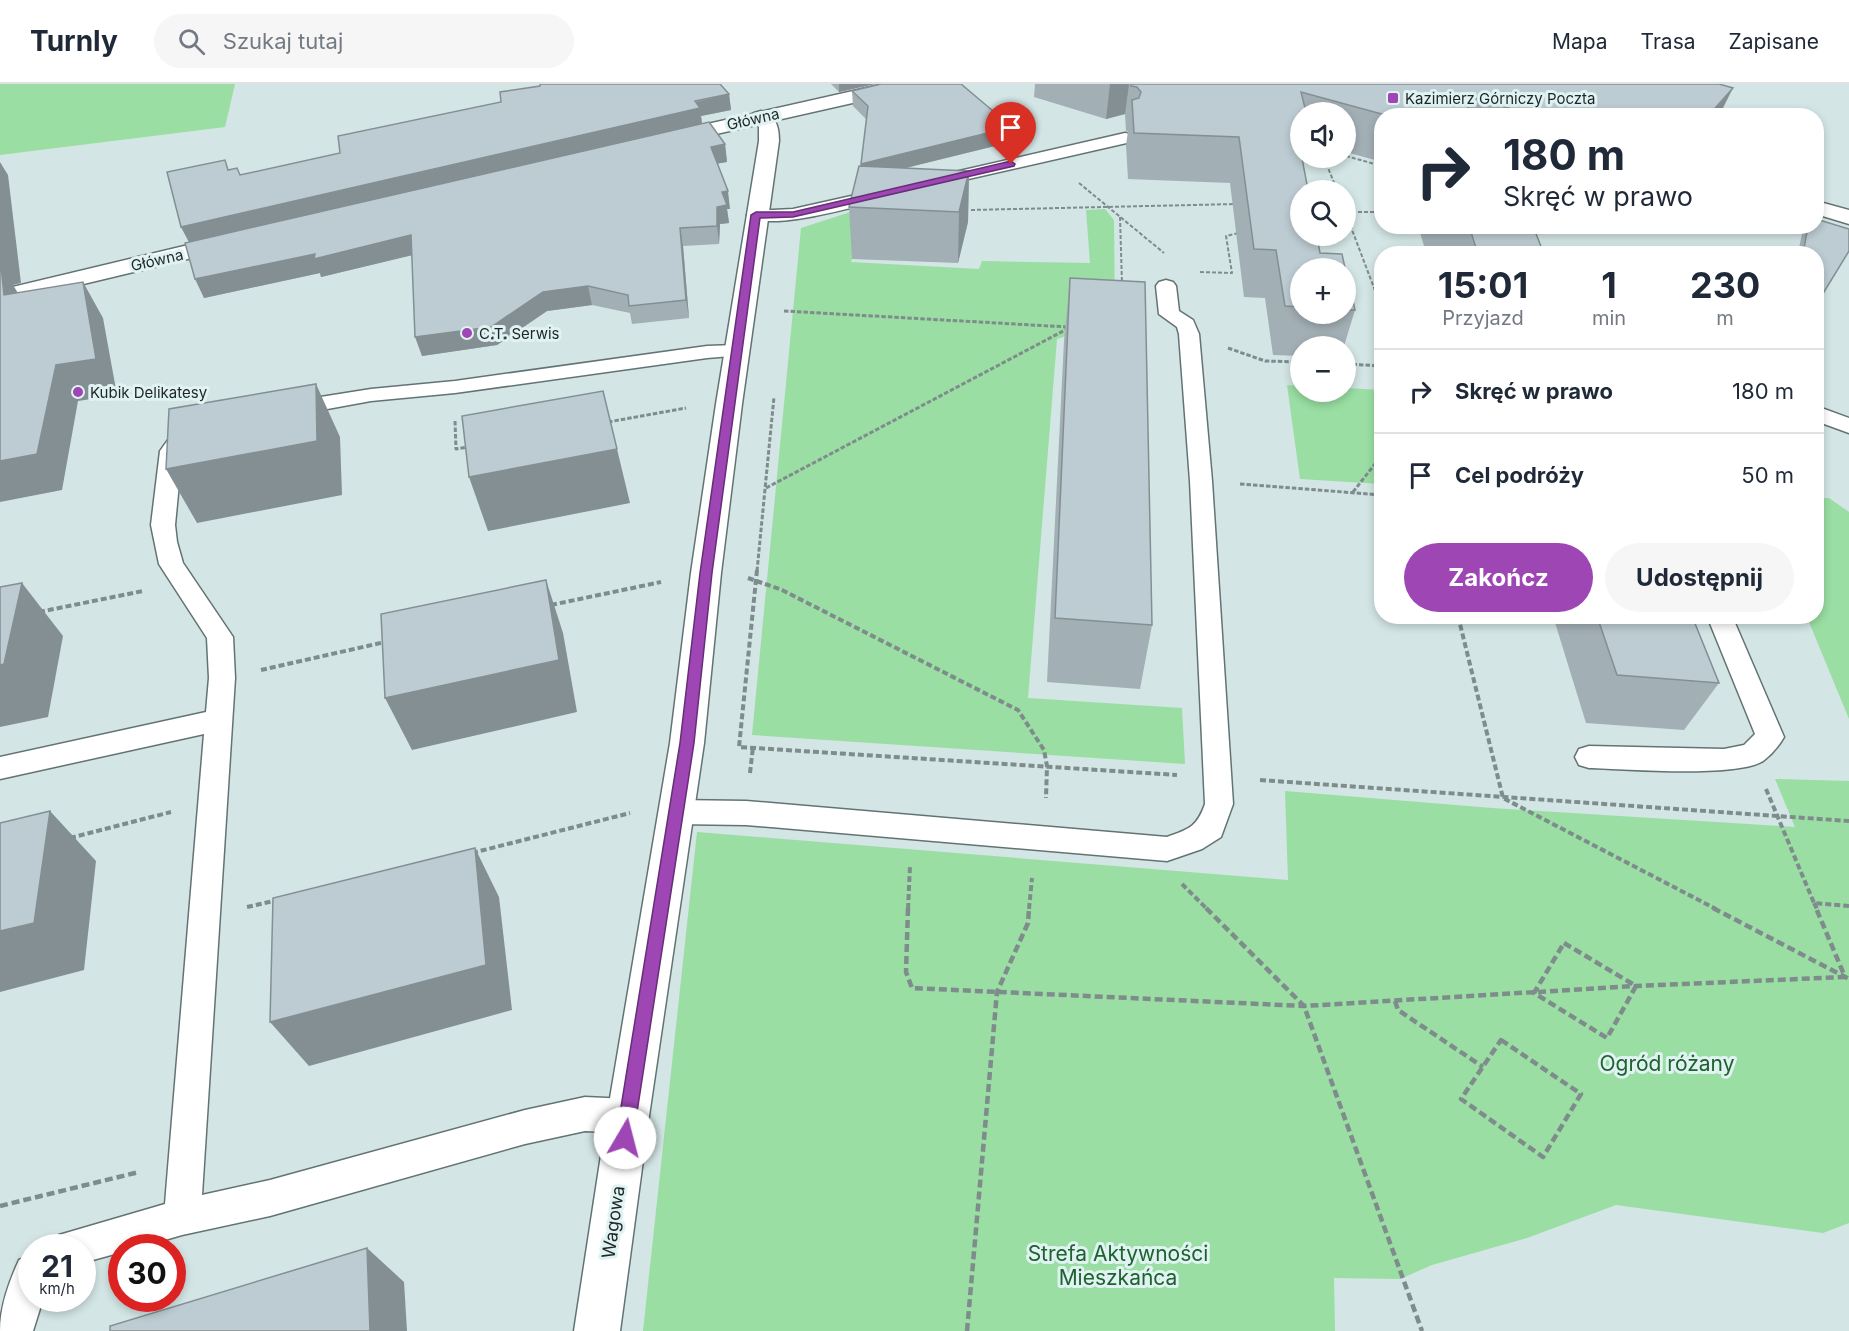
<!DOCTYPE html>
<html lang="pl">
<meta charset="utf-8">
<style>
body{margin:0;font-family:Inter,sans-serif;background:#f6f6f7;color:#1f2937;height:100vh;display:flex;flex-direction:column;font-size:22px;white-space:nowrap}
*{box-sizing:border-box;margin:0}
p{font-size:20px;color:#747a83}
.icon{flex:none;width:33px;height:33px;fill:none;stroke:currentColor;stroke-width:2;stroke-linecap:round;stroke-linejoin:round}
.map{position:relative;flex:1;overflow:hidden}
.details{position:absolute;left:1374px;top:162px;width:450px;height:378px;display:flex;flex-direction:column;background:#fff;border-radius:24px;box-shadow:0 3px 9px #0003}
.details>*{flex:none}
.hud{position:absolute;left:1374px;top:24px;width:450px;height:126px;border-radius:24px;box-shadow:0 3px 9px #0003;background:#fff;color:#1f2937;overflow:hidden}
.fabs{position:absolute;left:1290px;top:18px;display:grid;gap:12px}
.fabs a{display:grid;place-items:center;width:66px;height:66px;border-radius:50%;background:#fff;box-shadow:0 3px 9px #0003;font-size:30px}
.speed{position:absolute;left:18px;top:1150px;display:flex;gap:12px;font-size:30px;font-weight:700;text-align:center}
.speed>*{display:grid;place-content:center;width:78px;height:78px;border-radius:50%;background:#fff;box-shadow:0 3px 9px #0003;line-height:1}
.speed small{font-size:15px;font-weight:400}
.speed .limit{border:9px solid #d22;background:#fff;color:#111}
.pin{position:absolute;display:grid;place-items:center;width:51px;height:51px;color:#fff;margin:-62px -26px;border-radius:50% 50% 50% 0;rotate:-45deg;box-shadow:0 0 6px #0007}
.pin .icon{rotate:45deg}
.me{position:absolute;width:66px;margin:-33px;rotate:8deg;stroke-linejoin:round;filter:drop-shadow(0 0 4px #0008)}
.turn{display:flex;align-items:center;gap:21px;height:126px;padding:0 30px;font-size:27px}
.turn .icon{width:78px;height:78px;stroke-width:2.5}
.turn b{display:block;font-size:42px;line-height:51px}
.eta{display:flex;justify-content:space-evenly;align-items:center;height:102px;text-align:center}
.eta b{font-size:36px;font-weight:700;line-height:42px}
.button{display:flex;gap:12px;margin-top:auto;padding:12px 30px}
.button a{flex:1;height:69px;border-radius:36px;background:#9d46b4;color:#fff;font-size:24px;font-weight:700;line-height:69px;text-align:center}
.button a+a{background:#f6f6f7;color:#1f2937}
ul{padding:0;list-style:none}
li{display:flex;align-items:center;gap:18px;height:84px;padding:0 30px;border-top:2px solid #e0e1e3}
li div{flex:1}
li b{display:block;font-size:22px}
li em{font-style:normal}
header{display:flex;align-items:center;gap:36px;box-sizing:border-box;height:84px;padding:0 30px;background:#fff;border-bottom:2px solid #e0e1e3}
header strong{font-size:28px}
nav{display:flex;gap:33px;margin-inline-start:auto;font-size:21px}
.search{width:420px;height:54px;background:#f6f6f7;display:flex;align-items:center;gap:15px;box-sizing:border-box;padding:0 21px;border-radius:33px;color:#747a83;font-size:22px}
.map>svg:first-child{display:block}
.green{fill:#9adea3}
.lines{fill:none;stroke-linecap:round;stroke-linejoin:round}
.service-casing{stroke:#637373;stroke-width:3}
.minor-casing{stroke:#637373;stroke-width:3}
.tertiary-casing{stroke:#637373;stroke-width:3}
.path-far3{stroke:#7f8c8c;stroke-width:2;stroke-dasharray:4 2;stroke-linecap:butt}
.path-far2{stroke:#7f8c8c;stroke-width:3;stroke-dasharray:4.5 2;stroke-linecap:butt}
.path-far1{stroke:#7f8c8c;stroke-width:4;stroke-dasharray:6 3;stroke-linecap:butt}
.path{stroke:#7f8c8c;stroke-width:4.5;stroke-dasharray:8 4;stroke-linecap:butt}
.service{fill:#fff;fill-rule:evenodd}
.minor{fill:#fff;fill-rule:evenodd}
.tertiary{fill:#fff;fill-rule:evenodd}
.wall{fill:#a2afb5}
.shaded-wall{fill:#848f93}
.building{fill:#bcccd2;stroke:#848f93;stroke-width:1.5}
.route{fill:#9d46b4;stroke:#662e75;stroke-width:1.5}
.poi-dot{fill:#9d46b4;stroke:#e0f2f2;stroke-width:2}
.labels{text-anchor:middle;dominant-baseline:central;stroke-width:6;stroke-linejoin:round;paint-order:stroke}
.far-poi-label{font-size:15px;fill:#1e2525;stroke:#e0f2f2;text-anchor:start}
.far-street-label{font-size:15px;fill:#1e2525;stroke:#e0f2f2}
.street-label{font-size:18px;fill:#1e2525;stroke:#e0f2f2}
.near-park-label{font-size:21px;fill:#1d632e;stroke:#e0f2f2}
</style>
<header>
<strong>Turnly</strong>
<div class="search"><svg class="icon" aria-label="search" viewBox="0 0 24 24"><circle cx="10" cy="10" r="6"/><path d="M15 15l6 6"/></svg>Szukaj tutaj</div>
<nav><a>Mapa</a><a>Trasa</a><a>Zapisane</a></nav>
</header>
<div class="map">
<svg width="1849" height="1247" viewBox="0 0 1849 1247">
<rect width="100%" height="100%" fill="#d3e5e5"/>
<g class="green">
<polygon points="0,0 235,0 225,43 0,71"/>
<polygon points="869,122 851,178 979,185 982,177 1090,179 1086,126 1105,125 1114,136 1115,236 1057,255 1028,614 1182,624 1185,680 752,651 801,144"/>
<polygon points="1287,301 1300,302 1300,308 1346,308 1346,304 1381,306 1381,400 1300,395"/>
<polygon points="1817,414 1829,414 1849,428 1849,635 1807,533 1816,532"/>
<polygon points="1775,695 1849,697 1849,1139 1823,1149 1616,1121 1527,1154 1432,1181 1400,1195 1334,1194 1335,1247 643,1247 697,748 1288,796 1285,707 1492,724 1795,743"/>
</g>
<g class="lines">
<g class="service-casing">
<g id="service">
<polygon points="1125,49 1131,50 1133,54 1131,58 933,103 927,102 924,98 927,94 933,93"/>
<path d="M887,104L893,105L896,109L893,113C856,122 786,144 750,135L747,131L750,127L793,125Z"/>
<path d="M1166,196L1173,198L1176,202L1179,227L1193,236L1199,250L1212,397L1233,720L1221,753L1202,765L1167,777L746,741L676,740L666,736L662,728L666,720L676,716L746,717L1167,753C1189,745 1197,743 1205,720L1190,397L1179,250L1177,243L1159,230L1156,202L1159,198Z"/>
<polygon points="736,261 743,263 746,267 743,271 707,274 455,309 371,317 289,332 281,330 278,325 281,320 289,318 371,305 455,297 707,262"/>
<polygon points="1816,322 1849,334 1849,349 1816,337"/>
<polygon points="178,351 186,353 189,358 182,368 175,441 177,458 183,479 233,553 235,594 202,1111 270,1096 525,1026 585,1013 628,1015 640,1020 645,1032 640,1044 628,1049 585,1047 525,1060 270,1132 182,1151 137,1164 122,1164 122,1168 82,1179 82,1164 54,1164 59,1151 165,1120 204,650 0,695 0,673 206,628 209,594 207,554 159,480 151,441 160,367 170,353"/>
<path d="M1707,532H1732L1784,653C1779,662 1771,671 1763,677C1737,694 1624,685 1589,684L1579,681L1575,673L1579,665L1589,662L1724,665L1744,661L1755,650Z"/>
<path d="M32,1171V1215H43L33,1247H0C0,1222 9,1198 19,1176Z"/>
</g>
</g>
<g class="minor-casing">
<path id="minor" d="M761,27C776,31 779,43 779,57L742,320L721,489L704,659L649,1032L620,1247H574L607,1032L670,659L691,489L716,320L759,57V43L751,33L754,29Z"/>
</g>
<g class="tertiary-casing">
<g id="tertiary">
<polygon points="884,0 920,0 917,4 910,6 672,60 665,58 662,54 665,50 672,48"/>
<polygon points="1816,117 1849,126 1849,140 1816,130"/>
<polygon points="230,151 238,153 241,158 238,163 0,220 0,206"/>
</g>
</g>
<g class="path-far3">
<polyline points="1346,72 1382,82"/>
<polyline points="1324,74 1337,106"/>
<polyline points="1079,99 1164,169"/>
<polyline points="971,126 1237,120"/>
<polyline points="1346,128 1379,128 1382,125"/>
<polyline points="1346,130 1379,217"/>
<polyline points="1120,133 1122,200"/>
<polyline points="1200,188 1232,189 1226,152 1239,149"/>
</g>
<g class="path-far2">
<polyline points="1379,215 1382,224"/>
<polyline points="784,227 1068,243"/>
<polyline points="1228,264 1265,277 1300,278"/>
<polyline points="1346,280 1382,282"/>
<polyline points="455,337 456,365 468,363"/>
<polyline points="608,338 686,324"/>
<polyline points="1240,400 1382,411"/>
<polyline points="766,404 1067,245"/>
<polyline points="1353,408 1382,371"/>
<polyline points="757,487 774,313"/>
</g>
<g class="path-far1">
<polyline points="757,486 739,663 1177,691"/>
<polyline points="748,494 782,506 1018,626 1044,666 1047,682 1046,714"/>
<polyline points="551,521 661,498"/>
<polyline points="39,528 143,507"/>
<polyline points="1458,532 1503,714 1716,825"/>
<polyline points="261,586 385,558"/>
<polyline points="750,689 753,663"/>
<polyline points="1260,696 1849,737"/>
<polyline points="1766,705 1814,819 1849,822"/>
<polyline points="70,754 171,728"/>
<polyline points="472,769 630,729"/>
<polyline points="1182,800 1207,825"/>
<polyline points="1814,819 1817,825"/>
<polyline points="247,823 278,816"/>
<polyline points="908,825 910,782"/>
<polyline points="1029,825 1032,794"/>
</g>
<g class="path">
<polyline points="908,824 906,888 912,904 1304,922 1636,902 1845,893 1816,824"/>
<polyline points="1206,824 1304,922 1422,1247"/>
<polyline points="1713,824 1849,895"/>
<polygon points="1564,859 1636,902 1607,954 1534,909"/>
<polyline points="1395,917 1398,926 1483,983"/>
<polygon points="1501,956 1581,1010 1543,1073 1461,1015"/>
<polyline points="0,1122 139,1088"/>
<polyline points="967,1247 997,908 1028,839 1029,824"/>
</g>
<use href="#service" class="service"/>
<use href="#minor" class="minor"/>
<use href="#tertiary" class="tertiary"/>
</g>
<g class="wall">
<polygon points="831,0 875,0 839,8"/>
<polygon points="1035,0 1719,0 1719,32 1382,32 1382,78 1346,68 1346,28 1300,28 1300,74 1303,74 1300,230 1346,230 1346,185 1355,226 1344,262 1300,262 1300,272 1273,271 1265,214 1244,213 1230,99 1128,95 1126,61 1128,47 1126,47 1125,30 1106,35 1034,13"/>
<polygon points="852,7 1011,58 905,84 969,87 968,138 958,179 852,175 849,123 861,83 866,35 853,22"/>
<polygon points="729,10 731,26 701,32 702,39 725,60 727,78 717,80 730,125 727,125 729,139 720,140 719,160 683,162 689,234 632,240 630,229 592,221 547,227 497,261 422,272 412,171 321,193 320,189 204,214 189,158 181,143 229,86 240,91"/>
<polygon points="1418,142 1511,142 1513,148 1544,170 1446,170 1444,163 1424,162"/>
<polygon points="1804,142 1816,142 1816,221 1798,169 1803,145"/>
<polygon points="1070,194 1152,541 1140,605 1047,598 1064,257"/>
<polygon points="1553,532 1692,532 1719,599 1684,646 1586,639"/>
</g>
<g class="shaded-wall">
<polygon points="839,0 875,0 839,8"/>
<polygon points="1110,0 1129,0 1125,30 1106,35"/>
<polygon points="1733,4 1719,32 1708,32"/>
<polygon points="729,10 731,26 701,32 702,40 190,160 181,143"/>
<polygon points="1012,43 1011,58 861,95 861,80"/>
<polygon points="725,60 727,78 713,80 711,63"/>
<polygon points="0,78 8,91 21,199 13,201 23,217 26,246 0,204"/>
<polygon points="969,87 968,138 958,179 959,128"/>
<polygon points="728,107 730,125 727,125 729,139 720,140 719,160 717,142 717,123 722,108"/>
<polygon points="680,144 683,162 689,234 686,216"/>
<polygon points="411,151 417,170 321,193 320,189 204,214 195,195 315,170"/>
<polygon points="83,198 103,234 117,311 78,317 62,406 0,418 0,377 56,281"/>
<polygon points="588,202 592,221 547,227 497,261 422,272 415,253 543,208"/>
<polygon points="316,300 340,353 342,411 197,439 166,385"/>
<polygon points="617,365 630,419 488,447 469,393"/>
<polygon points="546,496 563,549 577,628 412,666 385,614"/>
<polygon points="22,499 63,552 48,633 0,643 0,581"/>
<polygon points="50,727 96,777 84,886 0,908 0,847"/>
<polygon points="475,764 499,813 512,926 309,982 270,938"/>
<polygon points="367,1164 404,1198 407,1247 370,1247"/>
</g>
<g class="building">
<polygon points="540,0 720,0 729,10 695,17 700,24 181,143 167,88 225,76 228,86 237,84 240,91 340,69 338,52 501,18 500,8 540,2"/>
<polygon points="881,0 961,0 1012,43 861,80 868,22 852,7"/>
<polygon points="1131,0 1719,0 1733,4 1708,32 1534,32 1463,10 1471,32 1389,32 1301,8 1306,28 1300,28 1300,46 1296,46 1300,67 1300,74 1302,74 1308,106 1300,106 1300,152 1317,152 1320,169 1342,170 1345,184 1300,184 1300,223 1285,222 1276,166 1254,165 1239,53 1134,49 1132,16 1139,14 1141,8 1137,3 1131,2"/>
<polygon points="709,38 725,60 711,63 728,107 722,108 727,121 717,123 717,142 680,144 686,216 629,222 628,211 588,202 543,208 491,243 415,253 411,151 314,175 315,170 195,195 185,159"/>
<polygon points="859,82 969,87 959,128 849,123"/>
<polygon points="1816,135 1849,145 1849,167 1816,221 1816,170 1803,170 1808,142 1816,142"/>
<polygon points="1469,142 1511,142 1513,148 1519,142 1533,142 1544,170 1478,170"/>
<polygon points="0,182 1,182 4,211 83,198 96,275 56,281 37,370 0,377"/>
<polygon points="1346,185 1355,226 1346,226"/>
<polygon points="1070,194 1145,198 1152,541 1055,534"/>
<polygon points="316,300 317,357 166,385 169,325"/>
<polygon points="603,307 617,365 469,393 462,332"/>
<polygon points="546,496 559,576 385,614 381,530"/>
<polygon points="22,499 4,580 0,581 0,503"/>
<polygon points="1597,532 1692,532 1719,599 1617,591"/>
<polygon points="50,727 34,839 0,847 0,739"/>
<polygon points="475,764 486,881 270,938 273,814"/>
<polygon points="367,1164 370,1247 110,1247 110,1242"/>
</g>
<polygon class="route" points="1011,77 1015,80 1014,82 793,133 760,134 712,489 694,659 633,1054 631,1060 625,1062 618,1060 616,1054 680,659 700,489 751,131 756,128 793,128"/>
<g class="poi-dot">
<rect x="1387" y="8" width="12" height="12" rx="3"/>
<circle cx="467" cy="249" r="6"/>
<circle cx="78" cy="308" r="6"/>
</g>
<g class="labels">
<g class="far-poi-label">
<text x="1405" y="14">Kazimierz Górniczy Poczta</text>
<text x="479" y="249">C.T. Serwis</text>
<text x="90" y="308">Kubik Delikatesy</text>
</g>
<g class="far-street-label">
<text transform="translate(753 35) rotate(-13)">Główna</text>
<text transform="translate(157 176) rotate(-13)">Główna</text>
</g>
<g class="street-label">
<text transform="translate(613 1138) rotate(-82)">Wagowa</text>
</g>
<g class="near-park-label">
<text x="1667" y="979">Ogród różany</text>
<text x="1118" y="1169">Strefa Aktywności<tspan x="1118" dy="24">Mieszkańca</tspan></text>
</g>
</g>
</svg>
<div class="fabs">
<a><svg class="icon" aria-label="sound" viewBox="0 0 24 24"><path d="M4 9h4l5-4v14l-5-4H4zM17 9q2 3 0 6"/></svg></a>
<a><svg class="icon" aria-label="search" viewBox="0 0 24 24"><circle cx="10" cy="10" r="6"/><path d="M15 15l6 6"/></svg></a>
<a>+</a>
<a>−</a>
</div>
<div class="speed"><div>21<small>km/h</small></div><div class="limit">30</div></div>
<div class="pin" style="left:1011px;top:80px;background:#d93025"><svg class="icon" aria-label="arrive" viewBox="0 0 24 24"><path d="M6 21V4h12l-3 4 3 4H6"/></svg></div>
<svg class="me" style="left:625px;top:1054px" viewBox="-20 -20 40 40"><circle r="19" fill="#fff"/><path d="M0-13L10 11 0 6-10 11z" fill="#9d46b4"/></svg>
<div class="hud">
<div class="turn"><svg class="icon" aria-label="right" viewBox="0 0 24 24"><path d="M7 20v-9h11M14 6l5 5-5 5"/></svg><div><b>180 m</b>Skręć w prawo</div></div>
</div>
<section class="details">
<div class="eta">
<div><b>15:01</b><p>Przyjazd</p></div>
<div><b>1</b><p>min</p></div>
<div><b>230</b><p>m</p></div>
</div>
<ul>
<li><svg class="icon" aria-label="right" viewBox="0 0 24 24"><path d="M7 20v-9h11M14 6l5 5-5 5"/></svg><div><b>Skręć w prawo</b></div><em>180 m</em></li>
<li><svg class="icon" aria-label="arrive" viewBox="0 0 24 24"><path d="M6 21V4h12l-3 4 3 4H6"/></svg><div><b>Cel podróży</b></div><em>50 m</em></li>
</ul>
<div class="button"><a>Zakończ</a><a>Udostępnij</a></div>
</section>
</div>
